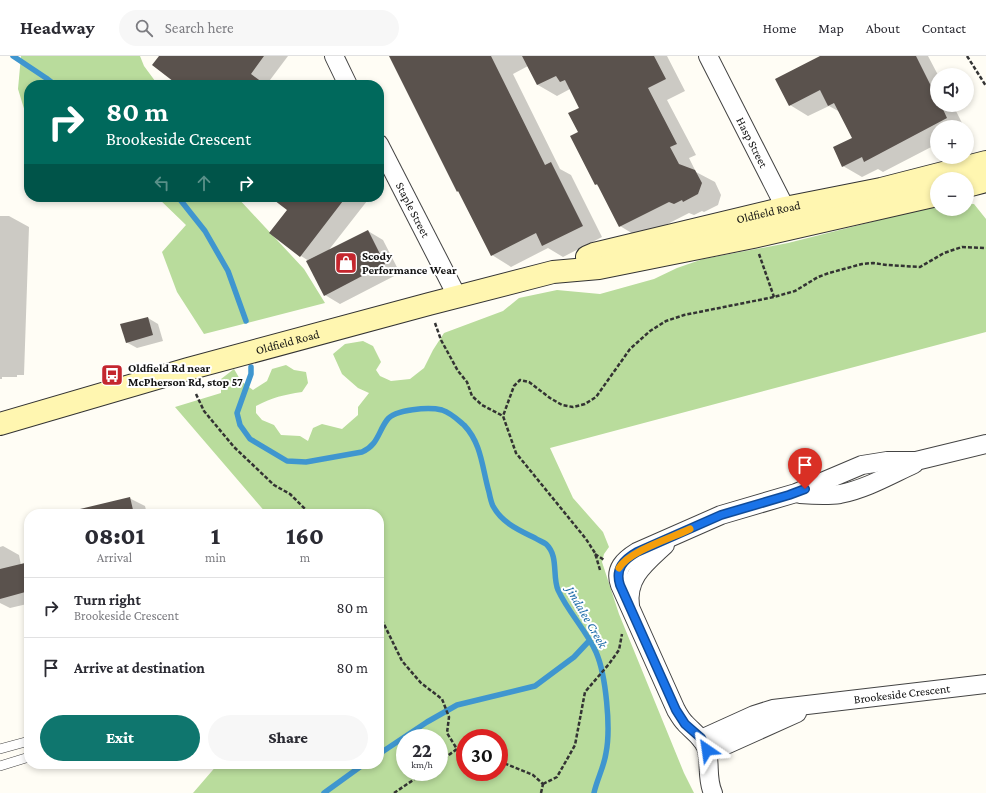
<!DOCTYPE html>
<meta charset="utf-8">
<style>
body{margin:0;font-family:"Crimson Pro",serif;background:#f7f7f7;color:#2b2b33;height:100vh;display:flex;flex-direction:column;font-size:15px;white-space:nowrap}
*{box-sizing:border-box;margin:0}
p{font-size:13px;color:#7c7c81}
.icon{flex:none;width:22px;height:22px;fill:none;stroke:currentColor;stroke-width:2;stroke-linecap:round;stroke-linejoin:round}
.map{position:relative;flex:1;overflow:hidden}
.details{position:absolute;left:24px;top:453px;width:360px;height:260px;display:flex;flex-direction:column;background:#fff;border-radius:16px;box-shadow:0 2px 6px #0003}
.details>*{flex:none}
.hud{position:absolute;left:24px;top:24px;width:360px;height:122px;border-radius:16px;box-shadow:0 2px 6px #0003;background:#00695c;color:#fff;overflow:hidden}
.buttons{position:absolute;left:930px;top:12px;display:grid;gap:8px}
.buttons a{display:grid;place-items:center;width:44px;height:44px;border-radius:50%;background:#fff;box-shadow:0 2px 6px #0003;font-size:20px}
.speed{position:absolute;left:396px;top:673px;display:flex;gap:8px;font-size:20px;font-weight:700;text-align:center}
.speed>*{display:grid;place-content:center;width:52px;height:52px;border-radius:50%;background:#fff;box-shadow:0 2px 6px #0003;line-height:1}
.speed small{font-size:10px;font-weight:400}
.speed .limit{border:6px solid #d22;background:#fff;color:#111}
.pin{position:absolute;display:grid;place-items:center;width:34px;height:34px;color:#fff;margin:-41px -17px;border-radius:50% 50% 50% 0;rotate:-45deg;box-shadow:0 0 4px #0007}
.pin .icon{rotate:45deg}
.me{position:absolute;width:44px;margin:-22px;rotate:328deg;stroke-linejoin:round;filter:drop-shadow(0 0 3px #0008)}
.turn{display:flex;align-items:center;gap:14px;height:84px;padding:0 16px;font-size:18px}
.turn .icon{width:52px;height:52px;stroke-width:2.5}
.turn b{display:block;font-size:28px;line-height:34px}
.lanes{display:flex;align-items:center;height:38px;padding:0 16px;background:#0003;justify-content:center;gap:20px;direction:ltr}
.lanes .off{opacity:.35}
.eta{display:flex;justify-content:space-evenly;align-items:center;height:68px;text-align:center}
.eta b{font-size:24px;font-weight:800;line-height:28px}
.action{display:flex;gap:8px;margin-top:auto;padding:8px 16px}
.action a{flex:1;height:46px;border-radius:24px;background:#0f766e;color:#fff;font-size:16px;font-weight:800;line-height:46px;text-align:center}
.action a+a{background:#f7f7f7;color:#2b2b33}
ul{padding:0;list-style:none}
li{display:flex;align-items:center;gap:12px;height:60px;padding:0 16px;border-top:1px solid #e1e1e2}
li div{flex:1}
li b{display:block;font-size:15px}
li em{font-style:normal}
header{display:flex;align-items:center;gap:24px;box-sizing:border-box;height:56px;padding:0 20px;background:#fff;border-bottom:1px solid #e1e1e2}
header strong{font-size:19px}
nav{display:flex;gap:22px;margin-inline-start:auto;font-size:14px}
.search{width:280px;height:36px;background:#f7f7f7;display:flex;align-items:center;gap:10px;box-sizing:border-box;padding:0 14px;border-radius:22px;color:#7c7c81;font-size:15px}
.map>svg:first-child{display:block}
.forest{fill:#b9dc9c;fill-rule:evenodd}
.shadow{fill:#0003}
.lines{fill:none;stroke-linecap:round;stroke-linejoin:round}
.stream{stroke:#3f96cf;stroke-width:5.5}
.building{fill:#5a524d}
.lane-casing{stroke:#444;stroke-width:10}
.street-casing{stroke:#444;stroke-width:20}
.secondary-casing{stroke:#333;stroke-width:24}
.path{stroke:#333;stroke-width:2.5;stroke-dasharray:4 2;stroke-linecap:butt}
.lane{stroke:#fff;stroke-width:9}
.street{stroke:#fff;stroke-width:18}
.secondary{stroke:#fff6b0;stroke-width:22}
.route-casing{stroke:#114b97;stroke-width:10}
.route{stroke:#1a73e8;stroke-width:7}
.slow{stroke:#f59e0b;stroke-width:7}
.labels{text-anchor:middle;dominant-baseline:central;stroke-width:4;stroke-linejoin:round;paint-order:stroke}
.street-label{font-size:12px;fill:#111;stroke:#fff}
.poi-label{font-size:12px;font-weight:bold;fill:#111;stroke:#fff;text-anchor:start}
.water-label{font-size:13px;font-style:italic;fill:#1768a6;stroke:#fff}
</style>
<header>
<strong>Headway</strong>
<div class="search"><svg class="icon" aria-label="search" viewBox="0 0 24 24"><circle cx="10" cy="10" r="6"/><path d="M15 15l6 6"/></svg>Search here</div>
<nav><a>Home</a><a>Map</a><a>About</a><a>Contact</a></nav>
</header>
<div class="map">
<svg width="986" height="737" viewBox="0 0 986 737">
<rect width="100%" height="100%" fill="#fffdf5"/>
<g class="forest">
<polygon points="21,0 140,0 144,10 158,29 29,29 29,69 18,33"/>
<polygon points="157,141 237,141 304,213 325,247 204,278 177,236 162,196 186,169"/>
<path d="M967,148H974L986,163V276L550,392L573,442L603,476L609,491L604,498L602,506L619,558L684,717L694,737H193L218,708H379V458H267L175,351L221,337V323L234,313L241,325L253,334L267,325L272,313L286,309L294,314L306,316L308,327L302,336C283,339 273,341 256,350V357L262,364L274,369L281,379L300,380L308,385L313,372L322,368L342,373L358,359V351L369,337L358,332L342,318L333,298L345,288L363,285L373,290L381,306L376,314L380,320L391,325L410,323L424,312L433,294L444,277L503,255L519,242L557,234L600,238L654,223L677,212L703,203L788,187L935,150L937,149V153H967ZM405,682H439V716H405ZM465,682H499V716H465Z"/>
</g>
<g class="shadow">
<polygon points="160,0 288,0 267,28 268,29 180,29"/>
<polygon points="390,0 667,0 685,35 667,44 696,99 689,102 696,116 715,126 721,139 718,149 704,156 702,155 694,159 689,157 640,182 620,170 600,131 595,128 579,77 580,53 570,33 557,40 538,29 528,10 513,18 560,113 571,119 602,181 563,201 548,192 511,211 492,199"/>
<polygon points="823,0 928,0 938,19 937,19 937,49 953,49 964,71 937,71 937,88 883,116 878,113 862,121 843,110 853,82 840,56 829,50 808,60 790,49"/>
<polygon points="272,141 361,141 367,145 328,195 368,175 383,184 400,217 340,248 325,239 309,205 301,200 289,153"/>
<polygon points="0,160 9,160 29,171 24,319 17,319 17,321 2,321 2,323 0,323"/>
<polygon points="148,262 158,268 163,285 137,292 126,286 122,269"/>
<polygon points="129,442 145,450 147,458 93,458"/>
<polygon points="3,490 19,499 21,509 29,507 29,549 27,548 10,552 0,547 0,491"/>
</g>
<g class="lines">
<g class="stream">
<polyline points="13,0 46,22 55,29"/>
<polyline points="178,141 205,175 228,215 246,265"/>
<path d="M251,311V318L237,357L240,369L250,383L287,405L306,406L362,396C378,389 378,376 387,364C395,353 429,351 442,354C451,357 457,363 464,369C482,388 482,412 489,436C490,441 491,446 493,450C502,467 519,474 535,482C538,484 543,486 546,488C559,500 552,520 558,534C568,556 586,574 596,596C606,619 611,672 606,697C604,711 597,723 594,737"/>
<polyline points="379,698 427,666 457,649 535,630 574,601 589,585"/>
<polyline points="324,737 364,708"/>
</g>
</g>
<g class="building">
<polygon points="159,0 264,0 251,18 266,29 178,29 152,9"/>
<polygon points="389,0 491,0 545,109 551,106 583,170 542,190 536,177 491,200 458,135 457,136"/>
<polygon points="522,0 654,0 666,23 648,32 677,88 670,91 679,108 695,114 702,127 698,138 683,146 682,144 674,148 669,146 619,171 597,128 595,129 570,80 578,76 568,57 579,52 565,24 560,26 556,20 537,29"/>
<polygon points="820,0 916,0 937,42 937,49 941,49 947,62 864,106 862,101 842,111 833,91 852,82 834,47 828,50 820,34 789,50 775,23"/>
<polygon points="270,141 346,141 300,201 269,177 287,154"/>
<polygon points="368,174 385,208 324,240 306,205"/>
<polygon points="148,261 153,279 126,287 120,268"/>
<polygon points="130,441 134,458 80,458 80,453"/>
<polygon points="29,506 29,535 0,543 0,513"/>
</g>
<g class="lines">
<g class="lane-casing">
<g id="lane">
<polyline points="0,693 29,685"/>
<polyline points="0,710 29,701"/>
</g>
</g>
<g class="street-casing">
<g id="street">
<polyline points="334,0 348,29"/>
<path id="s1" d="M708,0L791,163"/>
<path id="s2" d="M379,88L457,240"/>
<path d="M800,438C813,439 827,440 840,438C866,433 890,419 914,408"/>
<path d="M630,550C626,521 646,507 665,489"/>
<path id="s3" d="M701,683L754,659L773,653L986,628"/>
<polyline points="708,697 797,657"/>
<path d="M713,737C706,722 711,706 706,691C701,680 692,675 685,667C681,663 679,659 676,654L620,529C614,513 624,504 637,496L721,459L796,437L862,409L887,405H916L986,388"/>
</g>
</g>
<g class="secondary-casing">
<g id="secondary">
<polyline points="967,130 986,125"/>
<path id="s4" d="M587,201L594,198L785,152L881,133L986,106"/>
<path id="s5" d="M0,368L188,313L429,248L553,216L599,212L753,181L937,139"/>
</g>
</g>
<g class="path">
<polyline points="967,0 986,30"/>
<polyline points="759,198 774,241"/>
<polyline points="435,267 441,284 458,315 467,326 472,340 482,349 503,360"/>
<polyline points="196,338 204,355 234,391 274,429 290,438 310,458"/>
<polyline points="595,498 604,504"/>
<polyline points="600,514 595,497 586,483 516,397 503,360 514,330 520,324 529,326 550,342 562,349 573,351 585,348 596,341 630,293 650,275 666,265 684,259 774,241 795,235 818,221 829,217 862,208 873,207 887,209 920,211 944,197 962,191 986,192"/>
<polyline points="379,558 402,605 421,627 442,643 449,661 447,677 457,693 465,699"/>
<polyline points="499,705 533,719 543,728"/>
<polyline points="439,706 457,693"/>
<polyline points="543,728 557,721 575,689 585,636 609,608 619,594 622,578"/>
<polyline points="394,737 425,716"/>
<polyline points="541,737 543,728"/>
</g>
<use href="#lane" class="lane"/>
<use href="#street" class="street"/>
<use href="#secondary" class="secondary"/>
</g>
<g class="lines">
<g class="route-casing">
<path id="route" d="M707,694L701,682L685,668L676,654L620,529C615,513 623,504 637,496L721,459L789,439L805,433"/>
</g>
<use href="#route" class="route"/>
<path class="slow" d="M619,512C629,495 671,482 690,473"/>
</g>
<defs>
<g id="shop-square" transform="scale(1.15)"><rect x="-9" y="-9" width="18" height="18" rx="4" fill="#c4262e" stroke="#fff"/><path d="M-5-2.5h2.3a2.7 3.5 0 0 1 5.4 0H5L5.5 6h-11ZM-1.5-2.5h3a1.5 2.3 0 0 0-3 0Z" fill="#fff"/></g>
<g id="bus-square" transform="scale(1.15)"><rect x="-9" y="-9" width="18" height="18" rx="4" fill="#c4262e" stroke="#fff"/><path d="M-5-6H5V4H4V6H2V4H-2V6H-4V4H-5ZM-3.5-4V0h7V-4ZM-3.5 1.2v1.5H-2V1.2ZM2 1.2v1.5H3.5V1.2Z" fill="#fff"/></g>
</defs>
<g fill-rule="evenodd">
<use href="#shop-square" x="346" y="207"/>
<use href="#bus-square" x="112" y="319"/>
</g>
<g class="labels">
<g class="street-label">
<text stroke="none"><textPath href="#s1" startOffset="97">Hasp Street</textPath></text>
<text stroke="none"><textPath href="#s2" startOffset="74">Staple Street</textPath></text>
<text stroke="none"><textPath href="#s4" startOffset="187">Oldfield Road</textPath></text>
<text stroke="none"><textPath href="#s5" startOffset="299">Oldfield Road</textPath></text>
<text stroke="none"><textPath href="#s3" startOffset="208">Brookeside Crescent</textPath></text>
</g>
<g class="poi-label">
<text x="362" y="200">Scody<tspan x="362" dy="14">Performance Wear</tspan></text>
<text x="128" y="312">Oldfield Rd near<tspan x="128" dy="14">McPherson Rd, stop 57</tspan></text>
</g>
<g class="water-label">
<text transform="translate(587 561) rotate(60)">Jindalee Creek</text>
</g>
</g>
</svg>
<div class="buttons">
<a><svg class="icon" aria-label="sound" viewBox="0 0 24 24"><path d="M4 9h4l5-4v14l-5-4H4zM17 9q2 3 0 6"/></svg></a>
<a>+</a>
<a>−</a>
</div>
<div class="speed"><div>22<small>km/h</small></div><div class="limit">30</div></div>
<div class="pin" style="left:805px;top:433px;background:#d93025"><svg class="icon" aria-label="arrive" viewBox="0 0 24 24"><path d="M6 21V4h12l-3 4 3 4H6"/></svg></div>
<svg class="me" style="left:707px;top:694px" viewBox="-20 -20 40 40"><path d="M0-17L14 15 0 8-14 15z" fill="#1a73e8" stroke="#fff" stroke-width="4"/></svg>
<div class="hud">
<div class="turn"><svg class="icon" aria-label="right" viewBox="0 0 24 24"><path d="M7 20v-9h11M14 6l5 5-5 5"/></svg><div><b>80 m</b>Brookeside Crescent</div></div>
<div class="lanes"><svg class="icon off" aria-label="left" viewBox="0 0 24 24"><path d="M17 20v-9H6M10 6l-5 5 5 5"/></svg><svg class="icon off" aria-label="ahead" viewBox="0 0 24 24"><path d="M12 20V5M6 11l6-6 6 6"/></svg><svg class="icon" aria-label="right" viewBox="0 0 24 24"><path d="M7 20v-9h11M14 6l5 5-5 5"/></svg></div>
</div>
<section class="details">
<div class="eta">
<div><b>08:01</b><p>Arrival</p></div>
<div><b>1</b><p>min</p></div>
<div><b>160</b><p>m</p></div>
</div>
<ul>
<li><svg class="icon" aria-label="right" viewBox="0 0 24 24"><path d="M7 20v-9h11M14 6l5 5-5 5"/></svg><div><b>Turn right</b><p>Brookeside Crescent</p></div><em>80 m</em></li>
<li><svg class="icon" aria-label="arrive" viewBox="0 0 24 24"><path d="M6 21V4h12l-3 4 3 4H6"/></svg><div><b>Arrive at destination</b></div><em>80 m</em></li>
</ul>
<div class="action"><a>Exit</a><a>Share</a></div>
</section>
</div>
